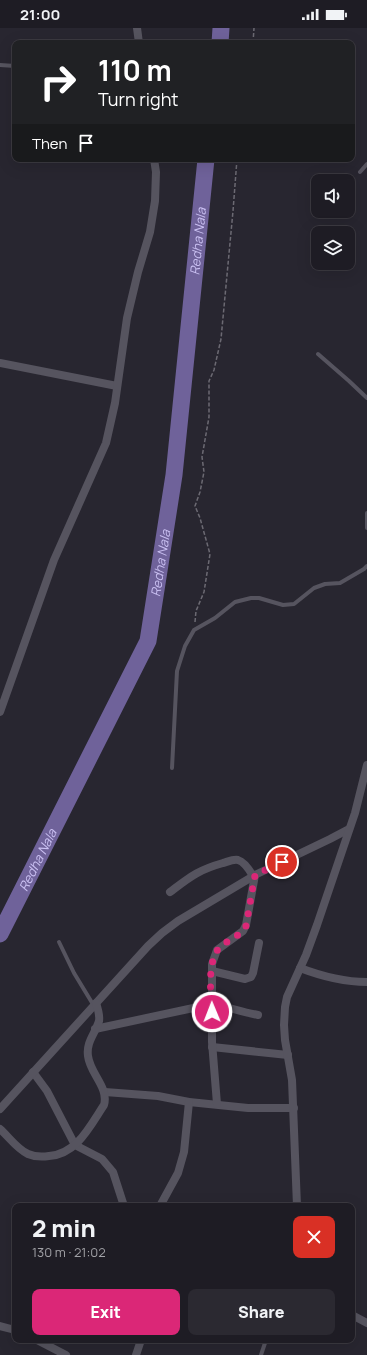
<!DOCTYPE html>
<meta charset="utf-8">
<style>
body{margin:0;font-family:Manrope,sans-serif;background:#2b2931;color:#f1f3f6;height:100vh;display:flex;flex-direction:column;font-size:15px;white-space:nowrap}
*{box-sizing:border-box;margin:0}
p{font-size:13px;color:#a1a1a6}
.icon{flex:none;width:22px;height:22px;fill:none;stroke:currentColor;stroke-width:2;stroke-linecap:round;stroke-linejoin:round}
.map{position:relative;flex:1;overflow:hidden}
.side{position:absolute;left:12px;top:1175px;width:343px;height:140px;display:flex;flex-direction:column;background:#1e1c24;border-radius:8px;box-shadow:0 4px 16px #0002,0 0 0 1px #3c3a41}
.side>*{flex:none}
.banner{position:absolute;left:12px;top:12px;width:343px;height:122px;border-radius:8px;box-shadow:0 4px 16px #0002,0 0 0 1px #3c3a41;background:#202124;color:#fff;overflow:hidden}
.buttons{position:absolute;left:311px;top:146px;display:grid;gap:8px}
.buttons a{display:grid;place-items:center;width:44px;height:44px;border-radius:8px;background:#1e1c24;box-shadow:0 4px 16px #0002,0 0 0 1px #3c3a41;font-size:20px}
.pin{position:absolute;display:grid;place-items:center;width:34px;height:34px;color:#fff;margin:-17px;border:2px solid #fff;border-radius:50%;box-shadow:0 1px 4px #0007}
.me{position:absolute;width:44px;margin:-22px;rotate:359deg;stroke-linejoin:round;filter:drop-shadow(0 0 3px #0008)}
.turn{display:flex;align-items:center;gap:14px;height:84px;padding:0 20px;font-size:18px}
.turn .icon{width:52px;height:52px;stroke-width:2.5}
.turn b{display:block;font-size:28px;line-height:34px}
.then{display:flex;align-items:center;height:38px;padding:0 20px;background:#0003;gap:8px;font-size:15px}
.round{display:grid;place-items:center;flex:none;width:42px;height:42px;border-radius:8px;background:#2b2931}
.headline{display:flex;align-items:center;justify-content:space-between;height:68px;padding:0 20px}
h1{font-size:24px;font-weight:800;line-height:30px}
.action{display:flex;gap:8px;margin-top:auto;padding:8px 20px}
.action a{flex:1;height:46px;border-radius:8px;background:#db2777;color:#fff;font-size:16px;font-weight:800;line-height:46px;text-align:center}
.action a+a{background:#2b2931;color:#f1f3f6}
.status{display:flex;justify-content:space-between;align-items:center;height:28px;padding:0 20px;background:#1e1c24;direction:ltr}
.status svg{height:11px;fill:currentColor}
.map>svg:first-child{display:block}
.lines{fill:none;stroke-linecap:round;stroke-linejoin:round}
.river{stroke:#6f629a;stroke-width:17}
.path{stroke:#6c6a73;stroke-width:1.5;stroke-dasharray:4 2;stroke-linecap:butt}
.service{stroke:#56545f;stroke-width:4}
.minor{stroke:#56545f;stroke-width:8}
.route{stroke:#db2777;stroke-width:7;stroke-dasharray:0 12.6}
.labels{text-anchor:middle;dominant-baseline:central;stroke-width:4;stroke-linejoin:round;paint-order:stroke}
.water-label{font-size:13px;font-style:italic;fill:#cac0f2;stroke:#1f1d26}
</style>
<div class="status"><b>21:00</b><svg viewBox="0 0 49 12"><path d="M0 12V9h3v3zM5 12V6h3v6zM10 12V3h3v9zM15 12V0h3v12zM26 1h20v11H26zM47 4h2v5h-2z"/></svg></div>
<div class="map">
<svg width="367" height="1327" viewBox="0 0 367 1327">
<rect width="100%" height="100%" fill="#282630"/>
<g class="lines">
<g class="river">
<polyline points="220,15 221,0"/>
<path id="s1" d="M0,906L148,613L174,447L206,131"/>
</g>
<g class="path">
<polyline points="253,15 254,0"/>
<polyline points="195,594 196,583 204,564 210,526 200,490 195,478 200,464 204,444 202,429 209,389 209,353 214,342 221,311 233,183 237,131"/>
</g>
<g class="service">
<polyline points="0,37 15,38"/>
<polyline points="360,144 367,136"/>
<polyline points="318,326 349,353 367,370"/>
<polyline points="367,485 367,500"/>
<polyline points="172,740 177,643 185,618 194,602 215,590 235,574 251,570 259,570 283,577 294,576 314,560 325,556 340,555 364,541 367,538"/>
<polyline points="59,914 74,945 94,978"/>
<polyline points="261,1327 266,1312"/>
</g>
<g class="minor">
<polyline points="137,0 139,15"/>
<polyline points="0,335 117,358"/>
<polyline points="0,684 54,532 106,415 115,375 127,290 138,244 150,204 155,173 156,144 154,131"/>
<path d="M170,864C190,849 198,842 223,835C227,834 233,831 238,832C245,834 250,843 253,848"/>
<path d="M300,940C321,948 344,954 367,954"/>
<polyline points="212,943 245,951 251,949 253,945 259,915"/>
<path d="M95,1001L212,976C228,979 242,984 258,987"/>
<polyline points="212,1019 288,1027"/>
<polyline points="33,1044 47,1063 75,1117 102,1131 113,1144 124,1178"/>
<polyline points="105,1064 158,1068 189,1074 248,1080 294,1080"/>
<polyline points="217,1076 212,1014 212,936 217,922 243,903 246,897 255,847"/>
<polyline points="0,1081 148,918 162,905 178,893 257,846 330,811 349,801"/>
<path d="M0,1101C9,1109 17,1121 28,1126C35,1129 42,1129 49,1128C77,1126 90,1098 104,1077C109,1059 90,1046 88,1028C86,1014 95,1006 99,993C100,987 98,981 96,975"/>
<polyline points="160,1178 178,1145 184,1124 189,1074"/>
<polyline points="297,1178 292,1052 285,1012 284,997 285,979 287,969 306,927 317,897 355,785 367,737"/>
<polyline points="352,1287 367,1295"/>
<polyline points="0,1298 15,1302"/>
<polyline points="37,1312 66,1327"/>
<polyline points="136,1327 141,1312"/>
</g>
</g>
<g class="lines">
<path class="route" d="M212,984C211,965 206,930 222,917C231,911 241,907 246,898L255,847L282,834"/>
</g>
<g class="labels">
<g class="water-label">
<text stroke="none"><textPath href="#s1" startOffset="731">Redha Nala</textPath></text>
<text stroke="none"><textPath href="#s1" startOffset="407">Redha Nala</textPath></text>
<text stroke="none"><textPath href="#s1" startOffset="83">Redha Nala</textPath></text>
</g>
</g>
</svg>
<div class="buttons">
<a><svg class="icon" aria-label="sound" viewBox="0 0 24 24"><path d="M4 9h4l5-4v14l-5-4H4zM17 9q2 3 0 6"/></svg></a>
<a><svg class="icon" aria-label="layers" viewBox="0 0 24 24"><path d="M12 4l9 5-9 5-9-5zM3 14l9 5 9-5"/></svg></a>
</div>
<div class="pin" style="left:282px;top:834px;background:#d93025"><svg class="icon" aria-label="arrive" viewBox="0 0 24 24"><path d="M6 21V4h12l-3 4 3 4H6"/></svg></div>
<svg class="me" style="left:212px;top:984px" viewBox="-20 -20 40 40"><circle r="17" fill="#db2777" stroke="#fff" stroke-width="3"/><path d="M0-11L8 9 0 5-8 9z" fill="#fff"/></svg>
<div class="banner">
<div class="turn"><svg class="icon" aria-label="right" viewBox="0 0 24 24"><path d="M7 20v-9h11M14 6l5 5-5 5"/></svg><div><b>110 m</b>Turn right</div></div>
<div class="then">Then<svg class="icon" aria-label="arrive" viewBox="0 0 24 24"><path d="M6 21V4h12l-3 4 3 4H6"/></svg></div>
</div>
<section class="side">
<div class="headline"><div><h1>2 min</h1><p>130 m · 21:02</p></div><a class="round" style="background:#d93025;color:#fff"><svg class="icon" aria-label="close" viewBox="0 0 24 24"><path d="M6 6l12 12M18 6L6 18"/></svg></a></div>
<div class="action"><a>Exit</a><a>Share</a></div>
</section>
</div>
